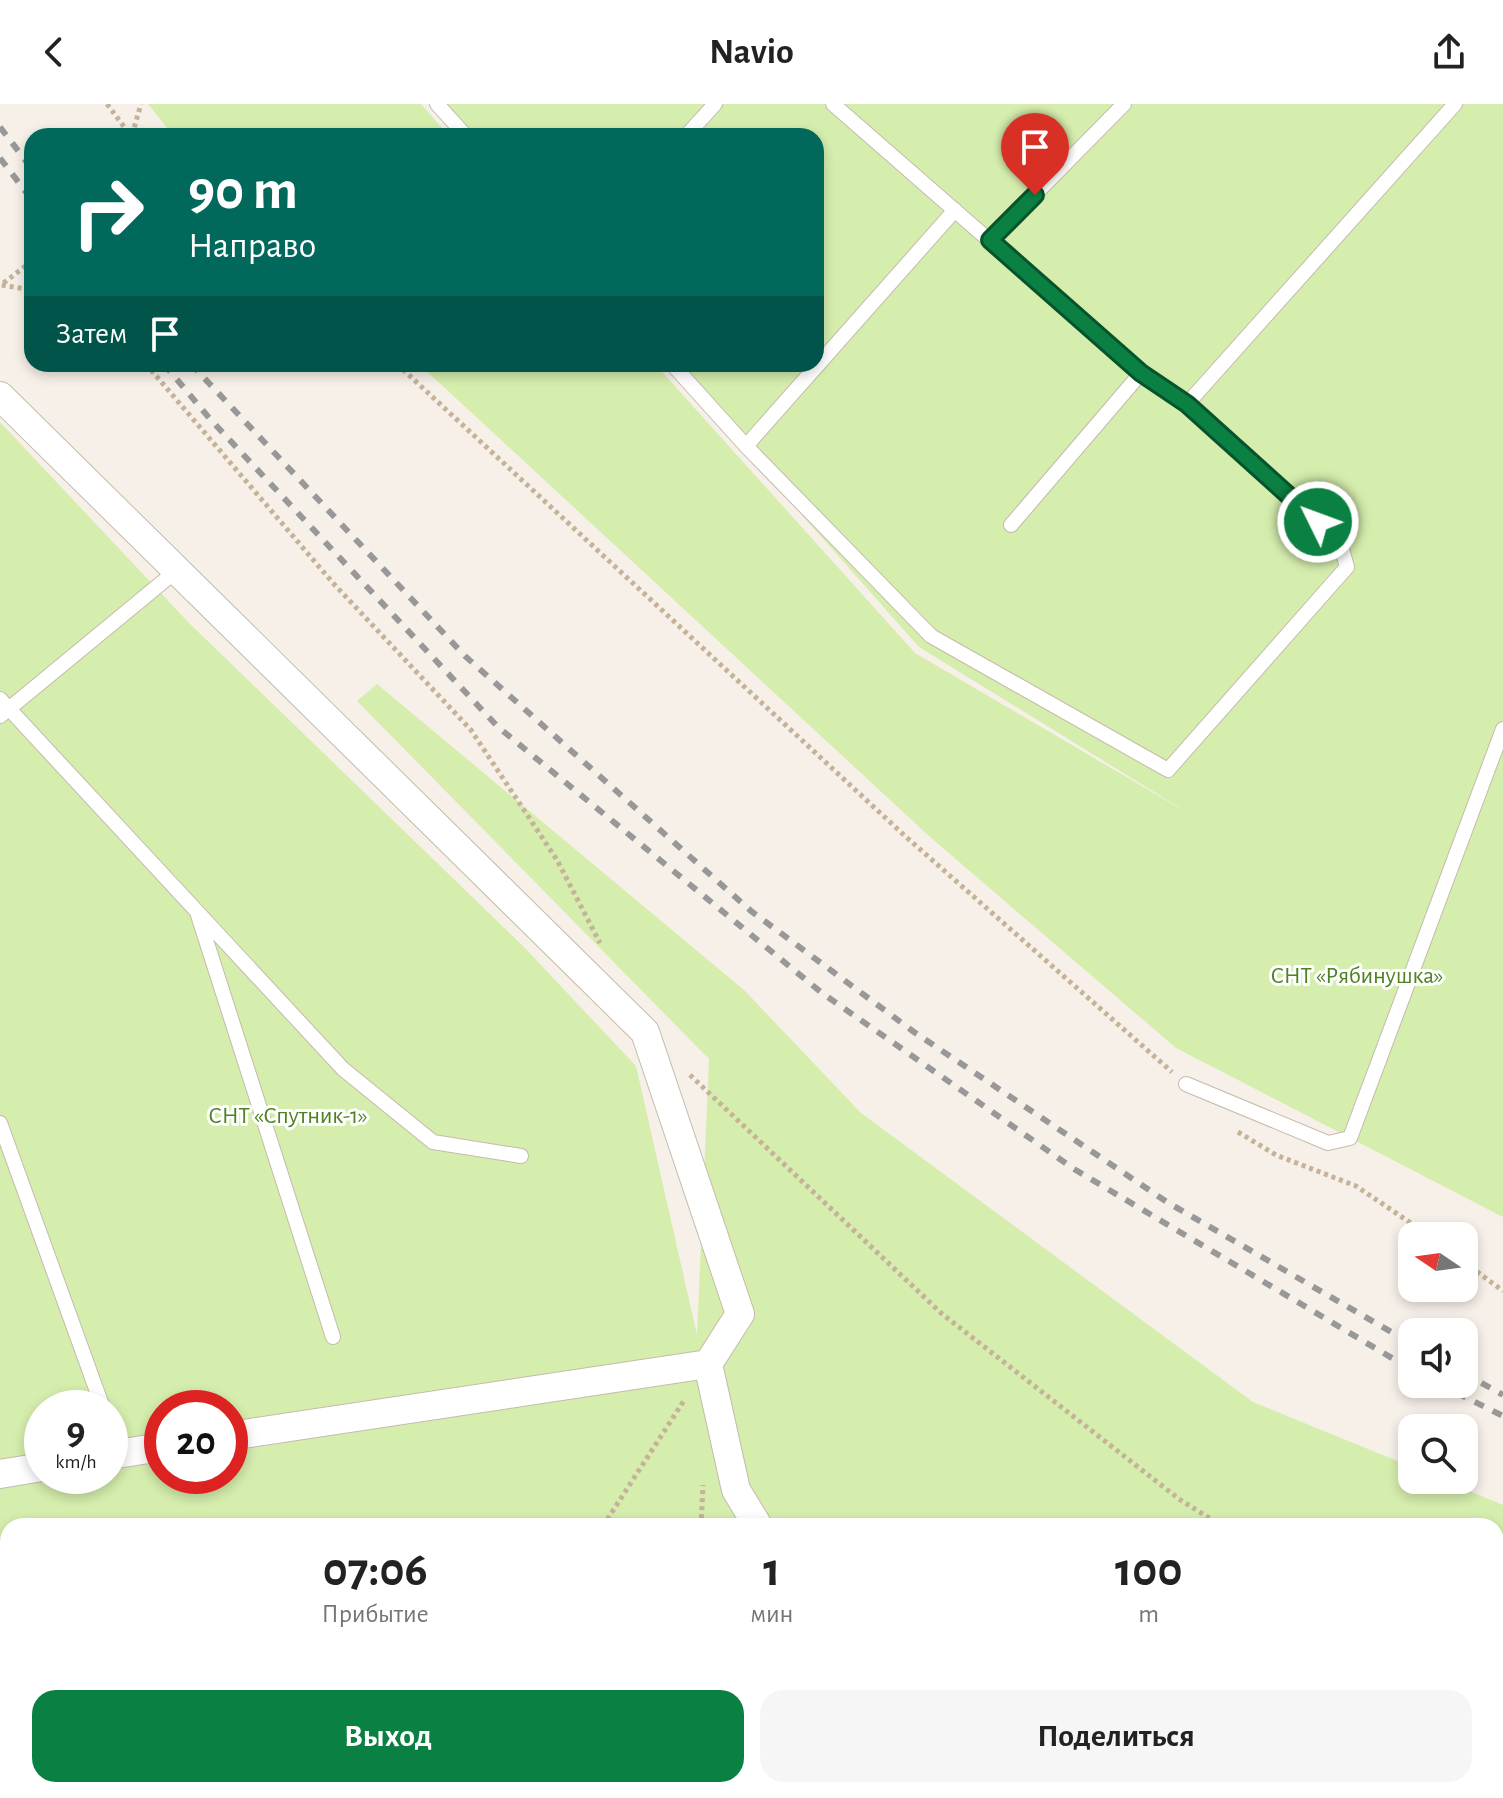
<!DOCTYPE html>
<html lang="ru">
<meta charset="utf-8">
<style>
body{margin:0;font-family:"Alegreya Sans",sans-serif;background:#f6f6f6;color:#222;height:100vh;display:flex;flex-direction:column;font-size:30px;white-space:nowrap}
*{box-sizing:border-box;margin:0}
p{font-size:26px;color:#767676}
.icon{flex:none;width:44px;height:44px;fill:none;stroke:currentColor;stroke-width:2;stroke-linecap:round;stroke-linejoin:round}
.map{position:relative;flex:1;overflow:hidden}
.drawer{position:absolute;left:0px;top:1414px;width:1504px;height:280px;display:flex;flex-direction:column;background:#fff;border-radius:24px 24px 0 0;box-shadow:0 4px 12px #0003}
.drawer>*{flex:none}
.top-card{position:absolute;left:24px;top:24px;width:800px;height:244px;border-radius:24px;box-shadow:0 4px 12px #0003;background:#00695c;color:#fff;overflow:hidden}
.needle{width:52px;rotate:283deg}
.buttons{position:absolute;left:1398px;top:1118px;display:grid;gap:16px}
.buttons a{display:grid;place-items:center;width:80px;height:80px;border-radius:16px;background:#fff;box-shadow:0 4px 12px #0003;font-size:40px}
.speed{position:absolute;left:24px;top:1286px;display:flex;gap:16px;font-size:40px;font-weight:700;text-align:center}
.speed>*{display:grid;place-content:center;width:104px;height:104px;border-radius:50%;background:#fff;box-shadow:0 4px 12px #0003;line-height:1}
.speed small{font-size:20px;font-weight:400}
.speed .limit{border:12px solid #d22;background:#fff;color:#111}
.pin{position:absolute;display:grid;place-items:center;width:68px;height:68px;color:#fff;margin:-82px -34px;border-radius:50% 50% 50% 0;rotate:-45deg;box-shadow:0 0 8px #0007}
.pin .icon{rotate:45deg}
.me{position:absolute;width:88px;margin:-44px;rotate:312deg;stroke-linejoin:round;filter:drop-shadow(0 0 6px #0008)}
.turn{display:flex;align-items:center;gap:28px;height:168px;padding:0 32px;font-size:36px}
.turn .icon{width:104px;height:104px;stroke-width:2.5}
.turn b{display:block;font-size:56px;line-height:68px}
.then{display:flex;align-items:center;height:76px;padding:0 32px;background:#0003;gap:16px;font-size:30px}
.eta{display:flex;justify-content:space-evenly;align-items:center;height:136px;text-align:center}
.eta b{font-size:48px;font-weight:600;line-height:56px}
.button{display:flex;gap:16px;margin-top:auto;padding:16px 32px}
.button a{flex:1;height:92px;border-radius:24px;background:#0b8043;color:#fff;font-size:32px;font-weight:600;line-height:92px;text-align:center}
.button a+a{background:#f6f6f6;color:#222}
header{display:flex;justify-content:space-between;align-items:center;height:104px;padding:0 32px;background:#fff;font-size:36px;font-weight:600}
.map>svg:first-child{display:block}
.green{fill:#d5edad;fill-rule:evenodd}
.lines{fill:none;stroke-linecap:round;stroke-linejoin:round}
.lane-casing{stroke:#c5bbac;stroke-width:16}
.street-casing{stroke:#c5bbac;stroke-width:30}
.path{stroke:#c5b299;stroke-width:5;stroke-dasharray:4 4;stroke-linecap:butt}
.lane{stroke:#fff;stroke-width:14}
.street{stroke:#fff;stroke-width:28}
.rail{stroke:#989898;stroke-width:6;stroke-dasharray:10 10;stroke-linecap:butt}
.route-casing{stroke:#07532c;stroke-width:20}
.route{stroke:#0b8043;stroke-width:14}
.labels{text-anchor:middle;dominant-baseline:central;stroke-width:6;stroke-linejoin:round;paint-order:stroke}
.park-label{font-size:24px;fill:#4e8222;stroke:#fff}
</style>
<header><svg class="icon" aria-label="back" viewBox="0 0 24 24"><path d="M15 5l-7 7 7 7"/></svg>Navio<svg class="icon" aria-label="share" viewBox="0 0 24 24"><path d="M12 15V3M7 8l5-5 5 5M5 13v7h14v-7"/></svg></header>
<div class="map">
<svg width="1503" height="1694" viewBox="0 0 1503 1694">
<rect width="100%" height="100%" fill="#f6f0e8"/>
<g class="green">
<polygon points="148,0 421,0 449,32 174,32"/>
<polygon points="438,0 1503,0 1503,1113 1176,944 929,732 419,260 655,260 915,549 1193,712 919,543 668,260 816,260 816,32 466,32"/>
<path d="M0,318L189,519L524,843L636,962L697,1231L709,955L357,597L377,580L744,886L861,1009L1253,1298L1412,1363V1376H1443L1503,1401V1694H0ZM42,1304H110V1372H42ZM162,1304H230V1372H162ZM8,1422H1496V1686H8Z"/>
</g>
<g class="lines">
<g class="lane-casing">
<g id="lane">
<polyline points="437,0 466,32"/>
<polyline points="686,32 715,0"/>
<polyline points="990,136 1124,0"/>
<polyline points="672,260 746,342 931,532 1168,666 1347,463 1340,438 1187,300 1141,269 833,0"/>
<polyline points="1187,300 1455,0"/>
<polyline points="746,342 955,106"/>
<polyline points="1011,421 1141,269"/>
<polyline points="0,595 343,965 433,1038 521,1052"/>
<polyline points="0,612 176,467"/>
<polyline points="198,811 333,1233"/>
<polyline points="1186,980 1328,1039 1350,1034 1503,625"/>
<polyline points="0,1019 103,1304"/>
</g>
</g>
<g class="street-casing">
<g id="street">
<polyline points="0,292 645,928 740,1210 708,1260 230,1332"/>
<polyline points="708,1260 736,1386 758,1422"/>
<polyline points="110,1351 162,1343"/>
<polyline points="0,1370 42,1363"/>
<polyline points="1496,1559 1503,1559"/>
</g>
</g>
<g class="path">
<polyline points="107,0 131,32"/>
<polyline points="132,31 141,0"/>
<polyline points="32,157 1,181 32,186"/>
<polyline points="146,260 333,479 471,626 557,756 600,839"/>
<polyline points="397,260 905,732 1172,968"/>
<polyline points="690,971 941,1209 1179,1395 1222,1422"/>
<polyline points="1238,1028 1276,1051 1356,1082 1430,1132"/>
<polyline points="1464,1158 1503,1187"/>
<polyline points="603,1422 685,1295"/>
<polyline points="701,1422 703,1381"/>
<polyline points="403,1694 410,1686"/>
<polyline points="690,1694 690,1686"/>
</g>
<use href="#lane" class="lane"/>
<use href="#street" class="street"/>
<g class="rail">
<polyline points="0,23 32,65"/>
<polyline points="0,54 32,96"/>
<polyline points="164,260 210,315 498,623 822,889 1074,1065 1412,1266"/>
<polyline points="191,260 465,552 751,807 914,928 1167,1098 1412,1240"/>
<polyline points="1464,1269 1503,1291"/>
<polyline points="1439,1280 1503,1312"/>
</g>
</g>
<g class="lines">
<g class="route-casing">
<polyline id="route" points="1035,91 990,136 1141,269 1187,300 1318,418"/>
</g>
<use href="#route" class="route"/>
</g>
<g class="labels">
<g class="park-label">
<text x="1357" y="872">СНТ «Рябинушка»</text>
<text x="288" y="1012">СНТ «Спутник-1»</text>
</g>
</g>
</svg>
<div class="buttons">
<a><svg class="needle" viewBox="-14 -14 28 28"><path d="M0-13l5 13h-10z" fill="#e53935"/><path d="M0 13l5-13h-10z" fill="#767676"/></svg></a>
<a><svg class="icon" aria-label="sound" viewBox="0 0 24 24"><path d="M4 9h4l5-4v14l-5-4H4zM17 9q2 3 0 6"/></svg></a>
<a><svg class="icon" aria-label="search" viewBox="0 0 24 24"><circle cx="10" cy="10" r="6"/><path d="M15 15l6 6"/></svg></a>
</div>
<div class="speed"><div>9<small>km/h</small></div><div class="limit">20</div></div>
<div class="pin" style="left:1035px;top:91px;background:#d93025"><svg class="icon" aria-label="arrive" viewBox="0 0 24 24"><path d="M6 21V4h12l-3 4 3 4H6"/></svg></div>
<svg class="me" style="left:1318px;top:418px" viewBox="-20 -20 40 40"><circle r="17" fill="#0b8043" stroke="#fff" stroke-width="3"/><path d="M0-11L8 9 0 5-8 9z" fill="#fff"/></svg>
<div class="top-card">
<div class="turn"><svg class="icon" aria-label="right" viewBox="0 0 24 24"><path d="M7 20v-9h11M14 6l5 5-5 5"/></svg><div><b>90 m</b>Направо</div></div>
<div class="then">Затем<svg class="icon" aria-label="arrive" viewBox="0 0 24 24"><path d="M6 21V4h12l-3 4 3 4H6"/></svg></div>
</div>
<section class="drawer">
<div class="eta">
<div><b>07:06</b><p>Прибытие</p></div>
<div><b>1</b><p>мин</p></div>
<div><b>100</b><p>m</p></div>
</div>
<div class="button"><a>Выход</a><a>Поделиться</a></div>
</section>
</div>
